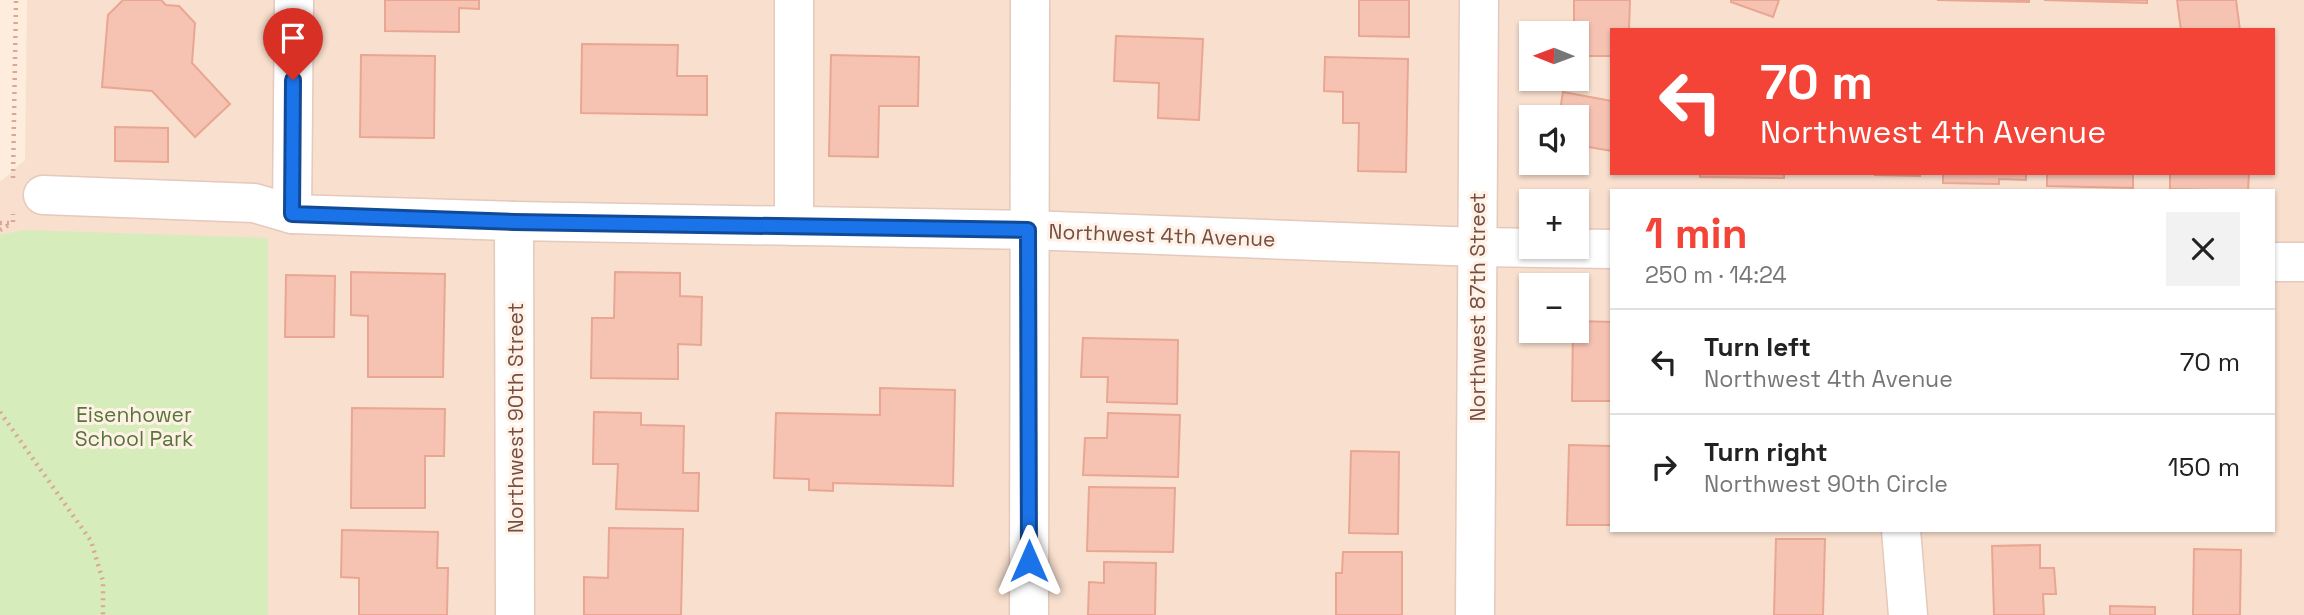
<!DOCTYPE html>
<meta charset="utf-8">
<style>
body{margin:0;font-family:"Space Grotesk",sans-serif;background:#f2f2f2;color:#222;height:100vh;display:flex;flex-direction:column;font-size:26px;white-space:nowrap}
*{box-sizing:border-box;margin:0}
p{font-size:23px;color:#767676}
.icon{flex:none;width:38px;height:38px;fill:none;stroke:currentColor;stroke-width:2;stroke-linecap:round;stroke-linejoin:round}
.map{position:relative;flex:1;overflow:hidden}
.sheet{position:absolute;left:1610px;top:189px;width:665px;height:343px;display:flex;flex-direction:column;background:#fff;border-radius:0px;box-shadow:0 2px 5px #0004}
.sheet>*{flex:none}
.hud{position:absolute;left:1610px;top:28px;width:665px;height:147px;border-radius:0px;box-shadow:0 2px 5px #0004;background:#f34437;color:#fff;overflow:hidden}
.needle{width:46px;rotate:271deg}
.buttons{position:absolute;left:1519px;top:21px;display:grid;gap:14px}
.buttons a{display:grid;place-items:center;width:70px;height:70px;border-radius:0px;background:#fff;box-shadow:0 2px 5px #0004;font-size:35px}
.pin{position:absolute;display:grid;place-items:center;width:60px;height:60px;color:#fff;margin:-72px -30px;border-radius:50% 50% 50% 0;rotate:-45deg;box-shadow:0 0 7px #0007}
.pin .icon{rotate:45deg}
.me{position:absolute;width:77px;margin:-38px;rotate:0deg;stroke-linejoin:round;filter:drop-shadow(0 0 5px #0008)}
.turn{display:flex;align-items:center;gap:24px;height:147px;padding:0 35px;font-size:32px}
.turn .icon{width:91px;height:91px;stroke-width:2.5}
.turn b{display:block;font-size:49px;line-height:60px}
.round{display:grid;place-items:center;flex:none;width:74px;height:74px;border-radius:0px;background:#f2f2f2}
.headline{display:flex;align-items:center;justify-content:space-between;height:119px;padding:0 35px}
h1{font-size:42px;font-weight:700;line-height:52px;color:#f34437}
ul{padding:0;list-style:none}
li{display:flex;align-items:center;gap:21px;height:105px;padding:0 35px;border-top:2px solid #e0e0e0}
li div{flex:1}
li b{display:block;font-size:26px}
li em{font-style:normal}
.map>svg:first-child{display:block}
.residential{fill:#f8dfce;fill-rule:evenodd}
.green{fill:#d7ecbb}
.building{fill:#f6c3b3;stroke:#e9a692;stroke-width:2}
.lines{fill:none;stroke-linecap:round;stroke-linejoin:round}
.minor-casing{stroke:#e4c9bc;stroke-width:41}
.path{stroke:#daa697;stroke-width:4.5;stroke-dasharray:2 5;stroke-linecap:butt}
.minor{stroke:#fff;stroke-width:38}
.route-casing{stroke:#114b97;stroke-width:18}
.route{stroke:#1a73e8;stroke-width:12}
.labels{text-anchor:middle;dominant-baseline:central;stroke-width:6;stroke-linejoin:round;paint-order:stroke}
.street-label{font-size:21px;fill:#754e44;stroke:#fff1e5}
.park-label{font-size:21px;fill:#547639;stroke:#fff1e5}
</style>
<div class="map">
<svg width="2304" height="615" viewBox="0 0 2304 615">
<rect width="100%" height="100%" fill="#feecdd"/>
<path class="residential" d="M27,0H2304V615H0V182L25,160ZM1612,30H2273V173H1612ZM1531,33H1577V79H1531ZM1531,117H1577V163H1531ZM1612,191H2273V530H1612ZM1531,201H1577V247H1531ZM1531,285H1577V331H1531Z"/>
<polygon class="green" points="24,230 268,238 268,615 0,615 0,235"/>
<g class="building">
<polygon points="123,0 161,0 166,5 179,6 195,23 192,63 230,104 195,137 152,91 102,87 108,15"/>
<polygon points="385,0 479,0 479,9 459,8 459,32 385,31"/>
<polygon points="1359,0 1409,0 1409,37 1359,36"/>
<polygon points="1574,0 1630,0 1629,30 1612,30 1612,56 1577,56 1577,33 1574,33"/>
<polygon points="1731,0 1779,0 1773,17 1731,2"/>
<polygon points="1937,0 2029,0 2029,2"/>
<polygon points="2044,0 2147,0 2147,3"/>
<polygon points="2177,0 2236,0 2240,30 2181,30"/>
<polygon points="1116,36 1203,39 1199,120 1158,118 1159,83 1114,81"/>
<polygon points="582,44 678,45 677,76 707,76 707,115 581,113"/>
<polygon points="361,55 435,56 434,138 360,137"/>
<polygon points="831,55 919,57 918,106 879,106 878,157 829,156"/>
<polygon points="1325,57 1408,59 1406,172 1358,171 1359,123 1343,123 1343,92 1324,91"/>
<polygon points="1563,92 1612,101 1612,151 1577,145 1577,117 1559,117"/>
<polygon points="115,127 168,128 168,162 115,161"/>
<polygon points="1700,173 1784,173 1784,178 1700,177"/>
<polygon points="1875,173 1920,173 1920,176 1875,175"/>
<polygon points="1943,173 2026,173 2026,180 1999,179 1999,184 1943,183"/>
<polygon points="2047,173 2133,173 2133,188 2047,186"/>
<polygon points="2170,173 2249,173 2248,191 2170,189"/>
<polygon points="351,272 445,274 443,377 368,377 368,316 351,315"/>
<polygon points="615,272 680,273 680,296 702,297 701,345 678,344 678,379 591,378 592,318 614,318"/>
<polygon points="286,275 335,276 334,337 285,337"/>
<polygon points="1577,321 1612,322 1612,401 1572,401 1573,331 1577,331"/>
<polygon points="1083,338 1178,340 1177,404 1107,402 1108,377 1081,377"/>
<polygon points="880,388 955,390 953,486 833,483 833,491 809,490 809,479 774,478 776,413 880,415"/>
<polygon points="352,408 445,409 444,456 425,456 425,508 351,508"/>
<polygon points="594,412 641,413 641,425 684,426 683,473 699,473 698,511 616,509 618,464 593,464"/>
<polygon points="1108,413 1180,415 1178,477 1083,475 1085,438 1107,438"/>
<polygon points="1569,445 1612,446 1612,525 1567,525"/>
<polygon points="1351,451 1399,452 1398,534 1349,533"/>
<polygon points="1089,487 1175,488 1173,552 1087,551"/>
<polygon points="609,528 683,529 681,615 584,615 584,577 608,578"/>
<polygon points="342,530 438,532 437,568 448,568 447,615 359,615 359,578 341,577"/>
<polygon points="1776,539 1825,539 1823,615 1774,615"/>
<polygon points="2040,545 2040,568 2054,568 2056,594 2043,594 2044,615 1994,615 1992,546"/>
<polygon points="2194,549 2241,550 2240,615 2193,615"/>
<polygon points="1343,552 1402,552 1402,615 1336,615 1336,573 1342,573"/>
<polygon points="1104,562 1156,563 1155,615 1088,615 1089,582 1104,583"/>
<polygon points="2110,606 2155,607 2155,615 2110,615"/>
</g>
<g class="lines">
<g class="minor-casing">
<g id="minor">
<polyline points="794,0 794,226"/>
<polyline points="43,195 254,203 292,214 514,221 1028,230 1477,247 1612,249"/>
<polyline points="292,214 294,0"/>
<polyline points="514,221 515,615"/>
<polyline points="2273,262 2304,262"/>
<polyline points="1901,530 1908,615"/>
<polyline points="1029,615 1030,0"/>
<polyline points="1475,615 1479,0"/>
</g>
</g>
<g class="path">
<polyline points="13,178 16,0"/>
<polyline points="0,223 13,223 13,214"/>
<polyline points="0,230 12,223"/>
<polyline points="0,412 91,541 103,581 103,615"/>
</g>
<use href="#minor" class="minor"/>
</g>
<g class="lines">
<g class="route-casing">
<polyline id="route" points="293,80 292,214 514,222 1028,230 1029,561"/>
</g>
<use href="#route" class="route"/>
</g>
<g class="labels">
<g class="street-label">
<text transform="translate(1162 235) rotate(2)">Northwest 4th Avenue</text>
<text transform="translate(1477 307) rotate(-90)">Northwest 87th Street</text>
<text transform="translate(515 418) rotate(-90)">Northwest 90th Street</text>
</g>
<g class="park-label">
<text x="134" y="414">Eisenhower<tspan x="134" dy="24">School Park</tspan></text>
</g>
</g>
</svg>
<div class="buttons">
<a><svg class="needle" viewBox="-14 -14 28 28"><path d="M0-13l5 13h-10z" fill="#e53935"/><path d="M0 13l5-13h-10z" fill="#767676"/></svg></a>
<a><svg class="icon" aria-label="sound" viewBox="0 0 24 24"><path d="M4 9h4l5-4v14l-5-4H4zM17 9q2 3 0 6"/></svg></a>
<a>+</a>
<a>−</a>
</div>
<div class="pin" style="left:293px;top:80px;background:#d93025"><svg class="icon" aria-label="arrive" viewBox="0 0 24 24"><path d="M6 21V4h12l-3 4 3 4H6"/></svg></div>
<svg class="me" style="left:1029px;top:561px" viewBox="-20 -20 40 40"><path d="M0-17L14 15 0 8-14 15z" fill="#1a73e8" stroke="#fff" stroke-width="4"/></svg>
<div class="hud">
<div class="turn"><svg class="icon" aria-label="left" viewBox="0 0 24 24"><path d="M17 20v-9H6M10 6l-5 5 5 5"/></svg><div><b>70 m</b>Northwest 4th Avenue</div></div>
</div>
<section class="sheet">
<div class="headline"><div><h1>1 min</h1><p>250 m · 14:24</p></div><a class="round"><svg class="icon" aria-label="close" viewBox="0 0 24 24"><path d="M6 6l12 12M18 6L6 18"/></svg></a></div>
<ul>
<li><svg class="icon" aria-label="left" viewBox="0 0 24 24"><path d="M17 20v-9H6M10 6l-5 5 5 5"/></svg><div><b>Turn left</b><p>Northwest 4th Avenue</p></div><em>70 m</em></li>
<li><svg class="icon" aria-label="right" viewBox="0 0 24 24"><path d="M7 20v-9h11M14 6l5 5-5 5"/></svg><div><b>Turn right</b><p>Northwest 90th Circle</p></div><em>150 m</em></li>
</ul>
</section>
</div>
